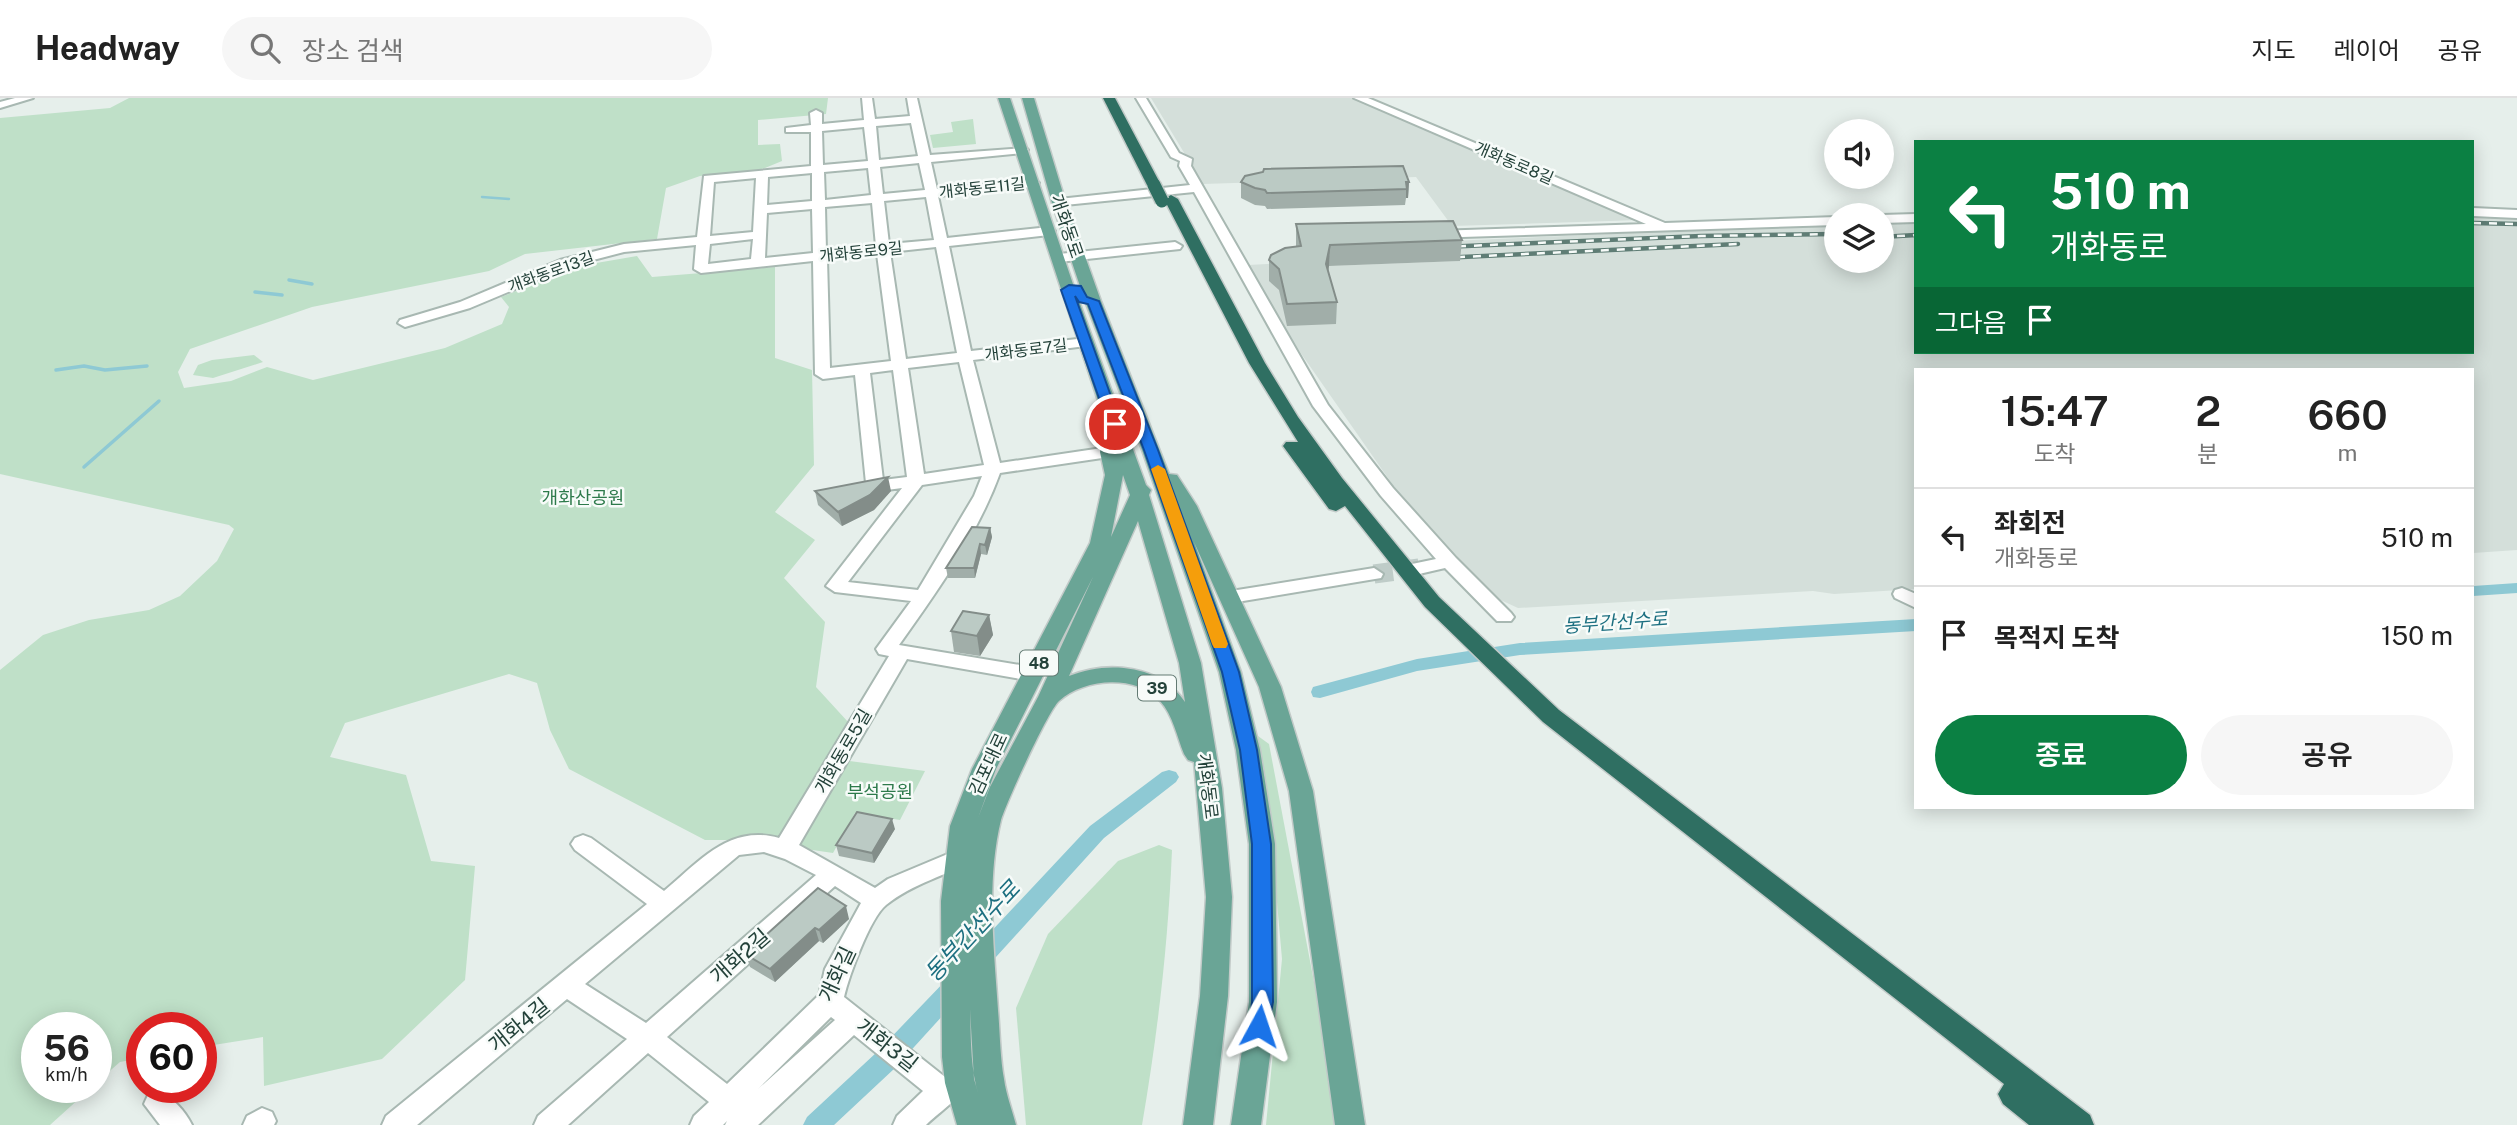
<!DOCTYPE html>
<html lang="ko">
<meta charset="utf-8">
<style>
body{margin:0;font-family:"Public Sans","Noto Sans KR",sans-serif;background:#f6f6f6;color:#222;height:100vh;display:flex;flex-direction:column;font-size:26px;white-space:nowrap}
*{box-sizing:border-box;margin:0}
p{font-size:23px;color:#767676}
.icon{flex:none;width:38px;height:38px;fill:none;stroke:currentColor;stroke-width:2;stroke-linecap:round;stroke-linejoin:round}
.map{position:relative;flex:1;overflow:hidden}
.drawer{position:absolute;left:1914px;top:270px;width:560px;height:441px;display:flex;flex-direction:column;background:#fff;border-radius:0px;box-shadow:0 4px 18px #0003}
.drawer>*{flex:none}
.guide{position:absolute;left:1914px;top:42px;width:560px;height:214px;border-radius:0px;box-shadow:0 4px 18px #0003;background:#0b8043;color:#fff;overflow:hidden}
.controls{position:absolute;left:1824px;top:21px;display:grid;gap:14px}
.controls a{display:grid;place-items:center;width:70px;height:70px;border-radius:50%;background:#fff;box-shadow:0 4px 18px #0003;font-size:35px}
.speed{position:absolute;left:21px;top:914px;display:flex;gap:14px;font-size:35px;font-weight:700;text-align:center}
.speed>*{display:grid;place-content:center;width:91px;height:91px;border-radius:50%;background:#fff;box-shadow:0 4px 18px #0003;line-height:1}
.speed small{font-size:18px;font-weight:400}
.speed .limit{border:10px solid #d22;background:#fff;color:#111}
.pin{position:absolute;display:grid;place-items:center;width:60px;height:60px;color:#fff;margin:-30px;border:4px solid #fff;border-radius:50%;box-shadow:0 2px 7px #0007}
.me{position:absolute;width:77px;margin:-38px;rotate:5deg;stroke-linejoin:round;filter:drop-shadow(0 0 5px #0008)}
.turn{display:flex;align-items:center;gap:24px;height:147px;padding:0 21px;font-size:32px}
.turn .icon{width:91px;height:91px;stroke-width:2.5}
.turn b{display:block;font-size:49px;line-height:60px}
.then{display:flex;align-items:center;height:66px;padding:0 21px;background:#0003;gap:14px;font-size:26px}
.eta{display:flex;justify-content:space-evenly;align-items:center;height:119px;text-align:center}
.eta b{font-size:42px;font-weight:600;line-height:49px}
.primary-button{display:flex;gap:14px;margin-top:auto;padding:14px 21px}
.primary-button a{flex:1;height:80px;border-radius:42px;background:#0b8043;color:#fff;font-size:28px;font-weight:600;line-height:80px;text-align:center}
.primary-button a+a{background:#f6f6f6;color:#222}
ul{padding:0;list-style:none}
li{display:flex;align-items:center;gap:21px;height:98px;padding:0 21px;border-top:2px solid #e0e0e0}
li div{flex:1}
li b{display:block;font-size:26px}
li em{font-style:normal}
header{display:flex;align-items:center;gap:42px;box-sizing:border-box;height:98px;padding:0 35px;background:#fff;border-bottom:2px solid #e0e0e0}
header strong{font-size:33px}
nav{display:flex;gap:38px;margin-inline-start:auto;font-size:24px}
.search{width:490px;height:63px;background:#f6f6f6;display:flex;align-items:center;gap:18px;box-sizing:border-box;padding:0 24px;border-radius:38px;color:#767676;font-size:26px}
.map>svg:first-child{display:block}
.built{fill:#d4dfda}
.green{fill:#bfe0c8}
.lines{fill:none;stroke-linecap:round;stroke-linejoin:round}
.stream-far1{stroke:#8ec9d4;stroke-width:2.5}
.stream{stroke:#8ec9d4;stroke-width:3.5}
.canal{fill:#8ec9d4;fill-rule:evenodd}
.minor-tunnel{stroke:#bfccc8;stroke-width:19;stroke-dasharray:19 10;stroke-linecap:butt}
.minor-casing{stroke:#a8b8b2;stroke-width:4}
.major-casing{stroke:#c2cac8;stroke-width:3}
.highway-casing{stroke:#c2cac8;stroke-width:3}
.minor{fill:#fff;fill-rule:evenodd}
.major{fill:#6aa596;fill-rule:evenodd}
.highway{fill:#2f6f62;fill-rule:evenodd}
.rail-casing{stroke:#5f7d75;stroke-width:4.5}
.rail{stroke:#f7fbf9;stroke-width:2.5;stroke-dasharray:8;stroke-linecap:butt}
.highway-bridge-casing{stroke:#c2cac8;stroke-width:16;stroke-linecap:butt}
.highway-bridge{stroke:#2f6f62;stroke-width:13}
.wall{fill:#a1aea9}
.shaded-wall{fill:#838d89}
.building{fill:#bbcac4;stroke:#838d89;stroke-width:2}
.route{fill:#1a73e8;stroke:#114b97;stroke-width:2}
.slow{fill:#f59e0b}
.labels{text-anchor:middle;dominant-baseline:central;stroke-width:5;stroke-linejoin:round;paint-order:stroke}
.far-street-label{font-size:16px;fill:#24423a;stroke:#f7fbf9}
.shield{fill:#f7fbf9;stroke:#637a73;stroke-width:2}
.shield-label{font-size:16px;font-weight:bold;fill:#24423a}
.street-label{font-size:18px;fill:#24423a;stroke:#f7fbf9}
.park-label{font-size:18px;fill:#2d7a4b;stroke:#f7fbf9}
.water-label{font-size:19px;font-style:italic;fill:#1c6f80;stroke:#f7fbf9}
.near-street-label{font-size:21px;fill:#24423a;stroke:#f7fbf9}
.near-water-label{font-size:23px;font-style:italic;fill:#1c6f80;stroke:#f7fbf9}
</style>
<header>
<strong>Headway</strong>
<div class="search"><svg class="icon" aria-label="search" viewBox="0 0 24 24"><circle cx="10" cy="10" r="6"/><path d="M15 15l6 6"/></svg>장소 검색</div>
<nav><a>지도</a><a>레이어</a><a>공유</a></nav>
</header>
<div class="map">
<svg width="2517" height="1027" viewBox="0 0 2517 1027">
<rect width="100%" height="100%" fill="#e6efeb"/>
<g class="built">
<polygon points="1151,0 1352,0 1640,122 1452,128 1416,79 1203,86"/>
<polygon points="2473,117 2517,119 2517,452 2473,455 2473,271 1916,271 1916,491 1834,496 1813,493 1518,510 1494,499 1404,403 1300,254 1248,167 1311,164 1328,168 1460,163 1451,143 1836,126 1836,163 1881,163 1881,124 1916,123 1916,254 2473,254"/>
</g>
<g class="green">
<polygon points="129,0 828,0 826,16 758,22 758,47 780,46 782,63 755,74 700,78 666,90 657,141 525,156 489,173 312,209 190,251 178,274 184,290 231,283 267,269 313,282 445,250 502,226 509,209 501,199 579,168 637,158 652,179 775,169 775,260 812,272 814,367 775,414 815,442 784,480 825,524 816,589 849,625 777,742 705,742 569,671 550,632 537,585 509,576 345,625 330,659 406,677 431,763 475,768 465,882 382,961 264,988 263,939 201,949 201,929 142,929 142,960 120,964 96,985 96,929 37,929 37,989 92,989 50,1027 0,1027 0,572 43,537 89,522 149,512 180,498 217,463 234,431 229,427 0,376 0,20 110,10"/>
<polygon points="973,21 976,46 933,50 930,37 953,34 951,24"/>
<polygon points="254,257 263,264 213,280 193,277 198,267 212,262"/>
<polygon points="1258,638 1269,646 1328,958 1337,1027 1266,1027 1282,861 1267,691"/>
<polygon points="842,662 925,673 900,722 855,715 833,755 792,749"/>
<path d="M1159,747L1172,752C1168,847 1158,933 1142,1027H1026L1016,910L1048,836L1118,763Z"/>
</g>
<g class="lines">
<polyline class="stream-far1" points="482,99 509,101"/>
<g class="stream">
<polyline points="289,182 312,186"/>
<polyline points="255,194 282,197"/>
<polyline points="56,272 84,268 105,272 147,268"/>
<polyline points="84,369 159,303"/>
</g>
<g class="canal">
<polygon points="2517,485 2517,495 2473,498 2473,488"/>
<polygon points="1916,521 1916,533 1520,557 1417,573 1320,600 1313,599 1311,594 1313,589 1417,561 1520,545"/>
<polygon points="1169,672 1176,674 1179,679 1176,684 1104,740 986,870 978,872 970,870 967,863 970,856 1090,728 1162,674"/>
<polygon points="957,876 965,879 969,886 965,893 895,970 834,1027 803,1027 807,1019 877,954 949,879"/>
</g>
<polyline class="minor-tunnel" points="1374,476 1419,470"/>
<g class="minor-casing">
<g id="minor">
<polygon points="15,0 33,0 0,10 0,4"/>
<path d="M862,0H872L875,21L910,18L907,0H917L930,57L1026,50L1028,52L1022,55L931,64L937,91L1033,81L1039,85L1033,89L938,98L947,140L1049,129L1055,133L1049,137L949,148L971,253L1086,240L1093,244L1086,248L973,262L1000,365L1109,349L1117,354L1109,359L1000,375C978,436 937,494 899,547L1032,569L1039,571L1042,576L1039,581L1032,583L907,561L799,747L875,790L888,781L962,750L970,747L978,750L982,756L978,762C948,776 912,786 886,807C870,820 849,878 844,899L945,979L953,976L963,979L967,988C962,998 936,1017 926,1027H893L897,1018L923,993L854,937L758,1027H725L727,1023L723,1027H690L694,1018L709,1004L648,955L568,1027H534L538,1018L627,941L567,901L417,1027H382L386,1018L647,806L575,752L571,746L575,740L583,737L591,740L664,793C699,764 729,726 779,740L889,558L879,556L876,551L911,503L835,494L826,488L902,390L864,395L855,390L866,385L855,277L823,281L815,276L813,163L701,175L694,171L696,147L624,154L570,168L470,210L405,229L398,225L400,222L460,204L560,162L624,146L697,139L704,78L811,68V34H786V30L811,27L810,15L816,12L822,15V26L864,22ZM911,25L918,58L879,62L876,28ZM864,29L868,63L823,67L822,33ZM919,65L925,92L883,96L880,69ZM868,70L871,97L825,102L824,74ZM812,75V103L767,107L768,79ZM756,80L753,134L710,138L714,84ZM926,99L934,142L889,146L884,103ZM872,105L876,148L826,153L825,109ZM812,111L813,155L765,160L767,115ZM753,141L751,161L708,166L710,146ZM936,149L957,255L906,261L890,154ZM877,156L891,263L830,270L827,161ZM959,264L984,367L924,376L908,270ZM893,272L907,379L883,382L870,275ZM982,378L974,398L918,492L848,484L922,387ZM764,754L785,761L816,777L646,925L585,886L739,757ZM835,788L861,805L825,871L819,897L727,986L667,939ZM831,919L835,922L758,991Z"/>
<polygon points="1136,0 1146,0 1179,55 1192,61 1191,68 1328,307 1393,390 1456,460 1511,515 1514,519 1511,523 1497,523 1445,470 1419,476 1412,474 1410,470 1412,466 1436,461 1381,398 1313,308 1194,94 1055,108 1055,102 1059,101 1190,87 1179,68 1180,63 1171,59"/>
<polygon points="1354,0 1368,0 1665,125 1836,119 1836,127 1430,140 1430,134 1435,133 1646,126"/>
<polygon points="2473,110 2517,112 2517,120 2473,118"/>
<polygon points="1916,116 1916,124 1881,125 1881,117"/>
<polygon points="1175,144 1182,148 1180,151 1059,164 1052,160 1059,156"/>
<polygon points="1374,470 1383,476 1381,480 1231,505 1224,503 1221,499 1224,495 1231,493"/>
<polygon points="1902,490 1916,496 1916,510 1895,500 1893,496 1895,492"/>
<path d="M158,994C173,999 185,1013 192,1027H160L144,1006L148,997Z"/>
<polygon points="262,1010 272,1014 276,1023 274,1027 243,1027 247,1018"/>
</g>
</g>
<g class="major-casing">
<g id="major">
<path d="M998,0H1010L1075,192L1146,387L1151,392L1149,397L1201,565L1222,690L1232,799L1228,898L1213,1027H1183L1200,898L1206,799L1194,664L1188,662L1184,656C1177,639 1173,617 1160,603C1136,576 1084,580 1059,603C1048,613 1006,705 1001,722C986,783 994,851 998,912C1000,935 1000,959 1004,981C1006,996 1012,1012 1016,1027H957L945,985L942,959L941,803L950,728L972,671L1090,445L1105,377L1100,354L1106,327ZM1123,377L1130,397L1111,439ZM1138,423L1179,565L1185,604C1161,567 1108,562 1069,578ZM1093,479L1038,599L990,689L978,720L996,671ZM970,911L974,981L979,998C970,970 971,940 970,911Z"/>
<polygon points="1022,0 1034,0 1066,105 1101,203 1169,376 1177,377 1197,408 1281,589 1313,693 1365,1027 1335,1027 1289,693 1259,589 1194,444 1241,574 1260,652 1275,746 1277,904 1261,1027 1231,1027 1249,904 1249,746 1236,652 1219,574 1142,352 1085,203 1052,105"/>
</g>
</g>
<g class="highway-casing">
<g id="highway">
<polygon points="1103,0 1115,0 1161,87 1159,90 1154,91 1147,87"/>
<polygon points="1171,97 1178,101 1265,265 1298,319 1342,380 1439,499 1559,612 2090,1017 2094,1027 2029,1027 2003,1006 1998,996 2004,986 1543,624 1425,509 1345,408 1336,413 1329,411 1283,348 1286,344 1298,344 1249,265 1164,101"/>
</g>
</g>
<use href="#minor" class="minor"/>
<use href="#major" class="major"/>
<use href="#highway" class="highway"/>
<g class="rail-casing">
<g id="rail">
<polyline points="2473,125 2517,126"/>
<polyline points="1881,139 1916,137"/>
<polyline points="1442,149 1701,138 1836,136"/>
<polyline points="1441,160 1738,146"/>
</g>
</g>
<use href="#rail" class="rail"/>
<g class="highway-bridge-casing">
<polyline id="highway-bridge" points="1154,87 1162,103"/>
</g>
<use href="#highway-bridge" class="highway-bridge"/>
</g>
<g class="wall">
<polygon points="1263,74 1409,84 1408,100 1406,100 1405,107 1267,111 1265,108 1255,107 1241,100 1241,84"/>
<polygon points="1296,126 1462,142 1460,163 1329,168 1328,174 1337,204 1336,226 1287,228 1279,192 1269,183 1269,162 1296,149"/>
<polygon points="815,393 891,393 874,412 842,428 818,407"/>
<polygon points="990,430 992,439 987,457 981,456 975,480 948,480 946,470"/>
<polygon points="989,517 993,537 980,558 954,554 951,533"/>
<polygon points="895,731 874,765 839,758 836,747"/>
<polygon points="818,790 849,821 823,845 819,843 775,884 750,869 745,856"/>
</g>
<g class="shaded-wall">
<polygon points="1406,84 1409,84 1408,100 1406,100"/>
<polygon points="1330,147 1329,168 1325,187 1326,166"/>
<polygon points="888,379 891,393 874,412 842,428 838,414"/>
<polygon points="990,430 992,439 987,457 985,447"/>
<polygon points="980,446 981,456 975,480 974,470"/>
<polygon points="989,517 993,537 980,558 977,538"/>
<polygon points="892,721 895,731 874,765 872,755"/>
<polygon points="846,808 849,821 823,845 819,832"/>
<polygon points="815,830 819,843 775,884 770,871"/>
</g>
<g class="building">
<polygon points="1403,68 1409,84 1406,84 1407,91 1267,95 1265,92 1255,90 1241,84 1245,78 1263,74 1264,71"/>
<polygon points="1453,123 1462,142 1330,147 1326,166 1337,204 1287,206 1279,171 1269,162 1271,157 1285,150 1301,148 1296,126"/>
<polygon points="888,379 870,397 838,414 815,393"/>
<polygon points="972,429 990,430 985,447 980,446 974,470 946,470"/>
<polygon points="963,513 989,517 977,538 951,533"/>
<polygon points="857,714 892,721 872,755 836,747"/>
<polygon points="818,790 846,808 819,832 815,830 770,871 745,856"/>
</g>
<polygon class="route" points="1069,187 1081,188 1087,199 1099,203 1158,352 1239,574 1257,652 1271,746 1273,904 1267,935 1259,938 1252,935 1249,928 1252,904 1252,746 1240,652 1222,574 1144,352 1088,206 1079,204 1075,198 1121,326 1115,330 1108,326 1061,192"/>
<polygon class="slow" points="1158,367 1165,371 1228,546 1226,550 1214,550 1212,546 1151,371"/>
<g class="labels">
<g class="far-street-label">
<text transform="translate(1514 65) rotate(23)">개화동로8길</text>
<text transform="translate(982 90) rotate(-6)">개화동로11길</text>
<text transform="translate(861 154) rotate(-6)">개화동로9길</text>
<text transform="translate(551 174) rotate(-20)">개화동로13길</text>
<text transform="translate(1026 252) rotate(-7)">개화동로7길</text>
</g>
<g class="shield">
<rect x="1020" y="552.5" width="38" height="25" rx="5"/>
<rect x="1138" y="577.5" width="38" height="25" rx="5"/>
</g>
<g class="shield-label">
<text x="1039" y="565">48</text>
<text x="1157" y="590">39</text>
</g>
<g class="street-label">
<text transform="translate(1067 128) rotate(71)">개화동로</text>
<text transform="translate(843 653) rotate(-60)">개화동로5길</text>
<text transform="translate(988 666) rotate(-65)">김포대로</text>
<text transform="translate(1208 688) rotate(83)">개화동로</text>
</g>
<g class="park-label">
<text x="583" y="399">개화산공원</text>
<text x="880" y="693">부석공원</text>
</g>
<g class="water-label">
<text transform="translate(1615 524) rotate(-4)">동부간선수로</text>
</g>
<g class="near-street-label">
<text transform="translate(740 858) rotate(-41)">개화2길</text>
<text transform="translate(837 876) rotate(-65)">개화길</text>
<text transform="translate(519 927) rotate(-39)">개화4길</text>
<text transform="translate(887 947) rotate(38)">개화3길</text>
</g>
<g class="near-water-label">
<text transform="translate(972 833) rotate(-47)">동부간선수로</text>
</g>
</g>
</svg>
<div class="controls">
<a><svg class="icon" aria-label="sound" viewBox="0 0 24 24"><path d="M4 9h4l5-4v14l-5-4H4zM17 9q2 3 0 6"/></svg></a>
<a><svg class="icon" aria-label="layers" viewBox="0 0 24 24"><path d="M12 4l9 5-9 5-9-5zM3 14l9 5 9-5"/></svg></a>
</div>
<div class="speed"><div>56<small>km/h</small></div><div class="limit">60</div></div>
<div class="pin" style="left:1115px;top:326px;background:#d93025"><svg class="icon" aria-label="arrive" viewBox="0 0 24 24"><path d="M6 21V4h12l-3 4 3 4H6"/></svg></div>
<svg class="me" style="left:1259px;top:928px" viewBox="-20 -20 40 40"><path d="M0-17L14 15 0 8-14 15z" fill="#1a73e8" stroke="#fff" stroke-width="4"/></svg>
<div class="guide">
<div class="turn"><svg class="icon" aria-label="left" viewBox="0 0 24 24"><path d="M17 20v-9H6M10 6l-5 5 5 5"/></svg><div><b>510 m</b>개화동로</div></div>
<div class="then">그다음<svg class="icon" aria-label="arrive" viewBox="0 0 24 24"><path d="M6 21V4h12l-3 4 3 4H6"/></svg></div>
</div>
<section class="drawer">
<div class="eta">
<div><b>15:47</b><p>도착</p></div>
<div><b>2</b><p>분</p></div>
<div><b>660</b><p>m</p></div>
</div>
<ul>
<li><svg class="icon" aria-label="left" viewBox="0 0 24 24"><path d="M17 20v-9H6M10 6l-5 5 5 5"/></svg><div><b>좌회전</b><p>개화동로</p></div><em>510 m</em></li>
<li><svg class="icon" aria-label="arrive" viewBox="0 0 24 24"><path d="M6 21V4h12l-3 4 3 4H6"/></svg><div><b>목적지 도착</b></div><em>150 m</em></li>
</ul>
<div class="primary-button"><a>종료</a><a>공유</a></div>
</section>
</div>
